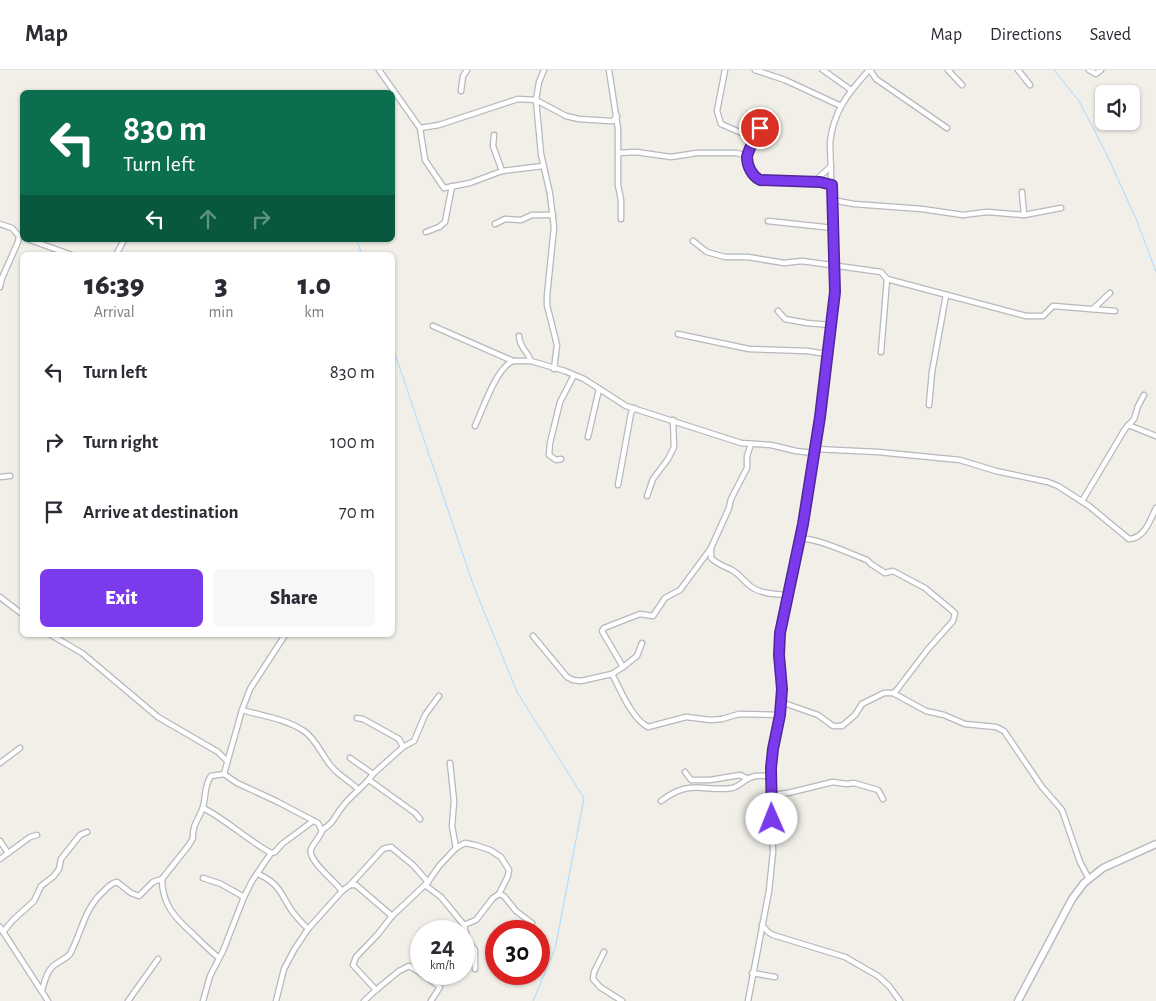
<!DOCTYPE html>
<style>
body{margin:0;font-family:"Alegreya Sans",sans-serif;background:#f7f7f7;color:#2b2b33;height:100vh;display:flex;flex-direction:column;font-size:19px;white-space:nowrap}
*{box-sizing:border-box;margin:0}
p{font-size:16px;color:#7c7c81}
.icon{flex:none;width:28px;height:28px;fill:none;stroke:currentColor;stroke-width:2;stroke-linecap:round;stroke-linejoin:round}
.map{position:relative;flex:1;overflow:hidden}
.drawer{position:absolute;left:20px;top:182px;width:375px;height:385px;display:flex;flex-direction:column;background:#fff;border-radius:8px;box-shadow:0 1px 4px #0004}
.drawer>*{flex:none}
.hud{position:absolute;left:20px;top:20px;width:375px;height:152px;border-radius:8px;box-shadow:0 1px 4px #0004;background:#0b6e4f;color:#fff;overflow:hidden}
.fabs{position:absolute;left:1095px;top:15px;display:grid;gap:10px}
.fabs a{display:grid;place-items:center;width:45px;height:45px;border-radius:8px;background:#fff;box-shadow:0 1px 4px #0004;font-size:25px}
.speed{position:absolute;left:410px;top:850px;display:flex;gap:10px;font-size:25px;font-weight:700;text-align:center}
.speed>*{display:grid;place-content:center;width:65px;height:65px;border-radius:50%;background:#fff;box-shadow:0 1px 4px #0004;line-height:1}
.speed small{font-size:12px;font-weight:400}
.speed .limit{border:8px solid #d22;background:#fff;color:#111}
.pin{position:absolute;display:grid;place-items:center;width:42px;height:42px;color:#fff;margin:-21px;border:2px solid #fff;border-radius:50%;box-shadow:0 1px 5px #0007}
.me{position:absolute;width:55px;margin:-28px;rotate:359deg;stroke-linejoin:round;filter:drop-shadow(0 0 4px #0008)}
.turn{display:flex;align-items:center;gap:18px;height:105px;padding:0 20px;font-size:22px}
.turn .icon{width:65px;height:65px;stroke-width:2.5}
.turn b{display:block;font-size:35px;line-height:42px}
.lanes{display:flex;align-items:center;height:48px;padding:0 20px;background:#0003;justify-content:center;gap:25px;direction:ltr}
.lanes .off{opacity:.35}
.eta{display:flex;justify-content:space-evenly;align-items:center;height:85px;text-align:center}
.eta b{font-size:30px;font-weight:800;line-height:35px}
.button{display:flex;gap:10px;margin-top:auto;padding:10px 20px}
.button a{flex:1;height:58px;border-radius:8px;background:#7c3aed;color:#fff;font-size:20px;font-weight:800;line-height:58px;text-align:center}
.button a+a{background:#f7f7f7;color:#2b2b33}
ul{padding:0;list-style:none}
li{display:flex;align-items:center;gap:15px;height:70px;padding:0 20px}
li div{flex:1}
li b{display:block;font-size:19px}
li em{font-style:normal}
header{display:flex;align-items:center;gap:30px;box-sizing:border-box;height:70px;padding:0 25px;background:#fff;border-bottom:1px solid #e1e1e2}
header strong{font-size:24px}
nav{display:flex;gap:28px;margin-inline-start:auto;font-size:18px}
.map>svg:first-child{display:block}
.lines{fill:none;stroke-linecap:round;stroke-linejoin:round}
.stream{stroke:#aadaff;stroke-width:1}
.minor-casing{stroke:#b5b8bc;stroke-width:7}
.secondary-casing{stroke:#b6babf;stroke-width:9}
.minor{stroke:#fff;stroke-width:4.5}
.secondary{stroke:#fff;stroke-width:6}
.route-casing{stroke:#51269a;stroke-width:12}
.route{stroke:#7c3aed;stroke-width:9}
</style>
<header>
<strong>Map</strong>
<nav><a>Map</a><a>Directions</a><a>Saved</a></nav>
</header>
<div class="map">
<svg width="1156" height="931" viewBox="0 0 1156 931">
<rect width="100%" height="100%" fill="#f1efe8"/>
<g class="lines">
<g class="stream">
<polyline points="1054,0 1079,31 1107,85 1137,151 1156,202"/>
<polyline points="357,170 362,185"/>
<polyline points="392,275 474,517 517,622 584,728 555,879 533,931"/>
</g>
<g class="minor-casing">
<g id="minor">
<polyline points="379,0 420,58 425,90 444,118 470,113 502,101 543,96"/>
<polyline points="544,0 539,12 536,30 541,84 550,124 554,157 547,226 547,235 557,275 554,299"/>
<polyline points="609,0 618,59 618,115 621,130 621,149"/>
<polyline points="725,0 717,41 721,54 751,67 755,67"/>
<polyline points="755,0 785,10 841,36"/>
<polyline points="823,0 851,20"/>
<polyline points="870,0 876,9 947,58"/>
<polyline points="948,0 962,15"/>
<polyline points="1018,0 1030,15"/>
<polyline points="1089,0 1096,4 1101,0"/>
<polyline points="461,21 463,6 467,0"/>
<path d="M766,49C756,65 735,98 760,110L820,112L832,115"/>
<polyline points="420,58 439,55 518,29 536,30 566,46 579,49 610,51 613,51 617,46"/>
<polyline points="494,65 493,76 502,101"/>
<polyline points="618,83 636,82 671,87 697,83 737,83 747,86"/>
<polyline points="814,112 831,96"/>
<polyline points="1022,122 1024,145"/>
<polyline points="832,130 854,134 922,139 963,145 987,142 1024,145 1061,138"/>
<polyline points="768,151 833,158"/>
<polyline points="0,154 12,158 19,166 18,172 2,208 0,217"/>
<polyline points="495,154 505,149 521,150 532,145 553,145"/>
<polyline points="426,162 439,157 445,152 452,116"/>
<polyline points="30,170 72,185"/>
<polyline points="693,171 707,182 725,187 748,187 784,193 802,191 881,202 887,209 881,282"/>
<polyline points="116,185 124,170"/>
<polyline points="887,209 1026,246 1043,246 1053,236 1115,241"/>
<polyline points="1093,239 1110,223"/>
<polyline points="778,241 785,249 807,253 831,255"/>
<polyline points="433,256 513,291 531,291 565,301 584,309 626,336 741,373 771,375 796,381 814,383"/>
<polyline points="678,264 749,279 807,281 827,284"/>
<path d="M519,266C520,279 527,280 531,291"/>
<polyline points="929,335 932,302 946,225"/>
<polyline points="1128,355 1156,366"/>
<path d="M475,356C483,339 496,298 513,291"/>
<polyline points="588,367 599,319"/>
<path d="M751,374L747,386V398L731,429L729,438L711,478V488C717,494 724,496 732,500C739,504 743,510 749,515C759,524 775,524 787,525"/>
<path d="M815,379L878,382L960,390L996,401L1048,412L1058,416L1089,436L1129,469C1145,468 1150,450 1156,438"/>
<polyline points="561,389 556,390 549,385 550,373 560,332 574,305"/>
<polyline points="0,407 10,406"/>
<polyline points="618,415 631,343 634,338"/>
<polyline points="647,426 653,409 668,389 674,377 673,350"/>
<polyline points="1082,431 1125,359 1134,349 1138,336 1144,325"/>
<path d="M800,469C815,467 851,484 867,490L871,494L885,503L893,501L925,518L955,543L953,551L928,579L896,621L893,623"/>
<polyline points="0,527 22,544"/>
<polyline points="51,565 82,583 158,647 218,682 227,691"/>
<path d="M285,565L250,619L242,640L224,704L237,713L276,731L318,753L322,761C319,768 314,773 311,779C307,790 335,811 342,821"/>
<polyline points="533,566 567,607 573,610 581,611 612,604 623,597 602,561 604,558 640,544 653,546 665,528 680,520 711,478"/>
<polyline points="623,597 637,586 642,573"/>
<path d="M612,604C620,619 632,649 648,657L686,647L711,650L722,649L739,644L780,645"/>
<polyline points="781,632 818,645 833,656 842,656 855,645 862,634 884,623 893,623 926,641 944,645 965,654 996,657 1004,661 1042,717 1062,740 1080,792 1089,809"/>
<path d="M242,640C263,646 286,649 304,661C317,670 322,686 332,697C337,704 351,712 358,719"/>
<polyline points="357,648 363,649 399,669 403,677 373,704"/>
<polyline points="403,677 414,671 425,645 439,626"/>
<polyline points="0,693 20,678"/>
<polyline points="450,693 454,731 452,756 456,778"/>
<polyline points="685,702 691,710 710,710 740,705 748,709"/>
<polyline points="369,710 415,743 420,749"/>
<polyline points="771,725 788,723 833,712 847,714 854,713 878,720 883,729"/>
<path d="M661,731C669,725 679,719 689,718C703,716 715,721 732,718C741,716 744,709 752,707C757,705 765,706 771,706"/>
<path d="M203,738C227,750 247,770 271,783L275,782L282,774L313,751"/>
<path d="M322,760C336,751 333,748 343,736C352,724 365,716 373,704L350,688"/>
<polyline points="0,771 8,783"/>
<polyline points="0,789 30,767 37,765"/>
<path d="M258,804C280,814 280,823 292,841C297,848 303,854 308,859"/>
<polyline points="203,808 221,814 244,827"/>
<path d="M162,809C162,834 175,848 192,863C201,872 209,880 219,888"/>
<polyline points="350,815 383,779 391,777 413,795 428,812"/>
<polyline points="425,815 441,827 464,855 468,871 475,880 475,899"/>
<polyline points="499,824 504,826 516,841 532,853"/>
<polyline points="762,855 768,862 773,865 845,887 878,906 889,916 900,931"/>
<polyline points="0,857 48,931"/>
<polyline points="3,862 13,850 34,831 41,816 54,806 59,799 61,789 80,765 87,762"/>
<polyline points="604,882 594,902 593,909 600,917 622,931"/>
<polyline points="752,903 775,907"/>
<polyline points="422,904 440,917 431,931"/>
<path d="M42,920C45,911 47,899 56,894C61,890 66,889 70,884C82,862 84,838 104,821C108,817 111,813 117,812L131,823L139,826L153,812L162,809L189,775L193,768C192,754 199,750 203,737C206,727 204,715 211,706L224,704"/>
<polyline points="376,920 399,901 409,896 421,903"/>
<polyline points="128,931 158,889"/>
<polyline points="203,931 210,906 223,881 244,827 252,811 271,783"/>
<polyline points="276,931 284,899 294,880 308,859 342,821 350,815 356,815 392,846 428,812 439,796 456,778 465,773 475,775 490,780 501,787 509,800 508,806 499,824 493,828 476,850 464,855"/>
<polyline points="364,931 376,920 353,895 356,887 378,864 392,846"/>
<path d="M748,931L769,821L773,782L771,698L773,679L780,645L782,619L779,573L781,553L803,454L820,347L835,222L830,73C833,41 849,22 869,0"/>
</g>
</g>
<g class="secondary-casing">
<polyline id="secondary" points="1018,931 1072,829 1084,813 1103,798 1156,774"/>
</g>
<use href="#minor" class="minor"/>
<use href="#secondary" class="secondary"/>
</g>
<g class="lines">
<g class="route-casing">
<path id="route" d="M760,58C757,64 748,80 747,87C747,96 752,106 760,110L820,112L832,115L835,222L820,347L803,454L780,563L779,585L782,619L780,645L773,679L771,698L772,749"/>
</g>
<use href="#route" class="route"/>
</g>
</svg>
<div class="fabs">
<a><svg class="icon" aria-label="sound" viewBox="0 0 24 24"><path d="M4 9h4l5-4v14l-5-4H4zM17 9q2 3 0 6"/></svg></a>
</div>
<div class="speed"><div>24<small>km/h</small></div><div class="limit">30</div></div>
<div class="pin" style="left:760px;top:58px;background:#d93025"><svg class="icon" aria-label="arrive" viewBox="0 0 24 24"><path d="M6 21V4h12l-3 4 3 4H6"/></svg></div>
<svg class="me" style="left:772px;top:749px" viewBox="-20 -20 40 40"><circle r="19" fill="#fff"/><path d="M0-13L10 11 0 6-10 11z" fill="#7c3aed"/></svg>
<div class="hud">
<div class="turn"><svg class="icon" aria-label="left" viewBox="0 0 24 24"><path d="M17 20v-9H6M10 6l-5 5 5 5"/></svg><div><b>830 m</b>Turn left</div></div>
<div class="lanes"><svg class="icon" aria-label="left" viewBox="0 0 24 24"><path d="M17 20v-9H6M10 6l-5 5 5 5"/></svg><svg class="icon off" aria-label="ahead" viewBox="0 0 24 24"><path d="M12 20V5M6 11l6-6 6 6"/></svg><svg class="icon off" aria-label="right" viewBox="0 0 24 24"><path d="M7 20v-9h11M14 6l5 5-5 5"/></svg></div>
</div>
<section class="drawer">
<div class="eta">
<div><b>16:39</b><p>Arrival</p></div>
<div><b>3</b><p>min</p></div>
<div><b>1.0</b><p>km</p></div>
</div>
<ul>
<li><svg class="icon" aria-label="left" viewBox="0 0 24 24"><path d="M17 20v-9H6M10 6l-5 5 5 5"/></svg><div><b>Turn left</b></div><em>830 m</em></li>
<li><svg class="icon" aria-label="right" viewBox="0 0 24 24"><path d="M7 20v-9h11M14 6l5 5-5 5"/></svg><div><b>Turn right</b></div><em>100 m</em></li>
<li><svg class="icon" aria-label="arrive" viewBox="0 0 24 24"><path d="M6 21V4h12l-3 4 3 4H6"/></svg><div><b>Arrive at destination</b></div><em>70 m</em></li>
</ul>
<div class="button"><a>Exit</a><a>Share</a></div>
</section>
</div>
